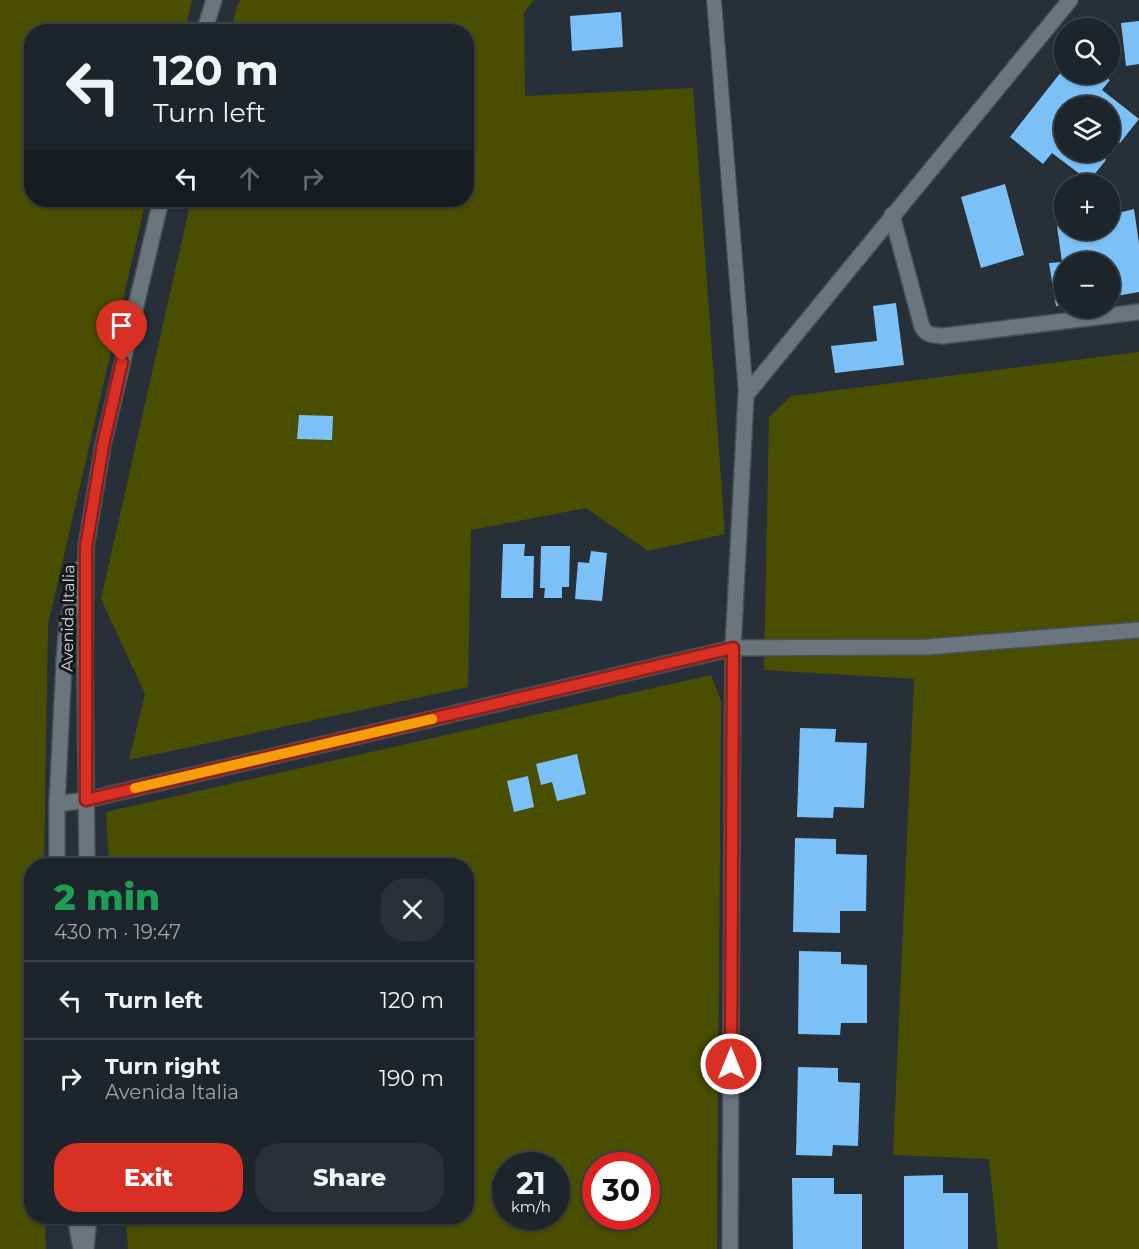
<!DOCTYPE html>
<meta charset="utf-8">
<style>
body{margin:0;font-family:Montserrat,sans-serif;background:#2a3036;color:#f1f3f6;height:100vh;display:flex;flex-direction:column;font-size:22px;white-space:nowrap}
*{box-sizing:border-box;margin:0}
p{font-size:20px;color:#a0a4a8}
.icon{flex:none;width:33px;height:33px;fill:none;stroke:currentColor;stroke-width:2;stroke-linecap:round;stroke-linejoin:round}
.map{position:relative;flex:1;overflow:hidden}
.details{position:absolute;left:24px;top:858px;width:450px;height:366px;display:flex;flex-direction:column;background:#1d242a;border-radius:24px;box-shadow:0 2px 4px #0004,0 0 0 2px #3b4147}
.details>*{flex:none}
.guide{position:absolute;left:24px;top:24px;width:450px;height:183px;border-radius:24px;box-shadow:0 2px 4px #0004,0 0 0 2px #3b4147;background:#1d242a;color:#f1f3f6;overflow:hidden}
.tools{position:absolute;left:1054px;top:18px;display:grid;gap:12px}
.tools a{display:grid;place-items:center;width:66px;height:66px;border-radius:50%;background:#1d242a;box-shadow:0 2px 4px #0004,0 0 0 2px #3b4147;font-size:30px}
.speed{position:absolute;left:492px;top:1152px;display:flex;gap:12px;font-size:30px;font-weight:700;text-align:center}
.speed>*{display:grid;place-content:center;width:78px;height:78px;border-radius:50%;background:#1d242a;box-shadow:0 2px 4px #0004,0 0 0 2px #3b4147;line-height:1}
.speed small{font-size:15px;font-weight:400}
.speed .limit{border:9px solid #d22;background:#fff;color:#111}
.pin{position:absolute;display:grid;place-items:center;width:51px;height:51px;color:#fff;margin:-62px -26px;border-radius:50% 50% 50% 0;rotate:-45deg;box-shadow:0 0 6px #0007}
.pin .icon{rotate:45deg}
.me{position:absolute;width:66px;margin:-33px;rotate:0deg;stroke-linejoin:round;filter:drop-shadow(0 0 4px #0008)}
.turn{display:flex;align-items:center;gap:21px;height:126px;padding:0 30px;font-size:27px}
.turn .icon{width:78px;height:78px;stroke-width:2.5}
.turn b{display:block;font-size:42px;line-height:51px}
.lanes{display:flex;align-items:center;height:57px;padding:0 30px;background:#0003;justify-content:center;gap:30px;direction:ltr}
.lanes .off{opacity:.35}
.round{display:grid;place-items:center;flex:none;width:63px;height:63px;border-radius:24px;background:#2a3036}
.headline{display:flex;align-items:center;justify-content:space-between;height:102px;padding:0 30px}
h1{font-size:36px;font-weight:800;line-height:45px;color:#1e9e55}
.primary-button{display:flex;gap:12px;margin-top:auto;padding:12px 30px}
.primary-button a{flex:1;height:69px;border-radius:24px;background:#d93025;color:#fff;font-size:24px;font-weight:800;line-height:69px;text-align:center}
.primary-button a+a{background:#2a3036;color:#f1f3f6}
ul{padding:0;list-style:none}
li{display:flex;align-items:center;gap:18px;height:78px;padding:0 30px;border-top:2px solid #3b4147}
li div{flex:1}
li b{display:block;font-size:22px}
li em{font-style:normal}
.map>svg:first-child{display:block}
.green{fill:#4a4e01;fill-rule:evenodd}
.building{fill:#7bc1f7}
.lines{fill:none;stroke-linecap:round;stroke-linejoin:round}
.lane-casing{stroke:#474e55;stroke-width:16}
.street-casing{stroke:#474e55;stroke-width:18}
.secondary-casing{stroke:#474e55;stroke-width:18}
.lane{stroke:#6a757d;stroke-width:14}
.street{stroke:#6a757d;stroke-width:15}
.secondary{stroke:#6a757d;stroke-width:15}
.route-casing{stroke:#8d1f18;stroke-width:15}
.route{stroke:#d93025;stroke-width:10}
.slow{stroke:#f59e0b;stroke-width:10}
.labels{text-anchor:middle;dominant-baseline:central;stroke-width:6;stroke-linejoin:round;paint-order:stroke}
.street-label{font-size:16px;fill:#d4dadf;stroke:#14181b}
</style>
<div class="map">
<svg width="1139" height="1249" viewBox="0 0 1139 1249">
<rect width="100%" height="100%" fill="#273038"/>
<g class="green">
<polygon points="0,0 192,0 185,31 32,32 32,200 146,200 48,625 44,865 32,866 32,1216 45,1217 46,1249 0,1249"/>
<polygon points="241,0 534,0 524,13 525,96 693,88 725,534 648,551 586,508 471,530 468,687 129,760 145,694 101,599 191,200 466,200 466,32 231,31 237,6"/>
<polygon points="1139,352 1139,1249 998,1249 989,1159 893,1155 914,679 764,670 769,417 791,396"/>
<path d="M711,675L721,701L717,1249H128L126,1217L466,1216V866L109,865L106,812ZM506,1166H556V1216H506ZM596,1166H646V1216H596Z"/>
</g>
<g class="building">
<polygon points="621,12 623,47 572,51 570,16"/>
<polygon points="1139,21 1139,64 1126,66 1121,23"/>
<polygon points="1065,67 1065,74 1101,74 1110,80 1102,90 1139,119 1120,143 1110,140 1110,106 1065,106 1065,152 1105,152 1106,160 1089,181 1052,153 1043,164 1010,137"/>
<polygon points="1005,184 1024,255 981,268 961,197"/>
<polygon points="1134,209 1139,243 1139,292 1110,297 1110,262 1065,262 1065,305 1056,306 1049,263 1062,262 1057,226 1065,224 1065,230 1110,230 1110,215"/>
<polygon points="896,303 904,365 835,373 831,346 877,341 873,306"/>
<polygon points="299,415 333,416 332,440 297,439"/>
<polygon points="503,544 525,544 524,556 534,556 533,598 501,598"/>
<polygon points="541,546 570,546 569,587 562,587 562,598 544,598 545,588 540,588"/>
<polygon points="591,551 607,553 602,601 575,599 578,562 589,563"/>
<polygon points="800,728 836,729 835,742 867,743 864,808 834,807 833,818 797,817"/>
<polygon points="577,754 586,794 557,801 552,782 541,785 536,764"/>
<polygon points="528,776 534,807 514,812 507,781"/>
<polygon points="795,838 836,839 836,854 867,855 866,911 840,911 840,933 793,932"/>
<polygon points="799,951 841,952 841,964 867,965 867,1023 841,1023 840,1035 798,1034"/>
<polygon points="798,1067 838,1068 838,1082 860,1083 858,1146 833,1145 832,1156 796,1155"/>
<polygon points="943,1175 943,1193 968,1193 968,1249 904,1249 904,1176"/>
<polygon points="792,1178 834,1178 834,1194 862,1194 862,1249 793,1249"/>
</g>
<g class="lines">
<g class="lane-casing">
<polyline id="lane" points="714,0 746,395"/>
</g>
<g class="street-casing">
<g id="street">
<polyline points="1070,0 746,395 733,648 927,647 1139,630"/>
<path d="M892,215L922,327C927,336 934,335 943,336L1139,312"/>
<polyline points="57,804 86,800 733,648 730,1249"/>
</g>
</g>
<g class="secondary-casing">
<g id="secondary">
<polyline points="204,32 214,0"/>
<polyline points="57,866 57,804 64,662 67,625 81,568"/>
<polyline points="87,866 85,662 86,547 103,445 161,200"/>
<polyline points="75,1216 81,1249"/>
<polyline points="86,1249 89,1216"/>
</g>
</g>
<use href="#lane" class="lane"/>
<use href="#street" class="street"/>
<use href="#secondary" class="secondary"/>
</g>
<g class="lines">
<g class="route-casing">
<polyline id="route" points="122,362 103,445 86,547 86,800 733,648 731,1064"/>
</g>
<use href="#route" class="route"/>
<polyline class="slow" points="135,788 432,719"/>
</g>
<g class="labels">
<g class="street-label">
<text transform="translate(68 618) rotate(-89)">Avenida Italia</text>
</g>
</g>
</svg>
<div class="tools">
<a><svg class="icon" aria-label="search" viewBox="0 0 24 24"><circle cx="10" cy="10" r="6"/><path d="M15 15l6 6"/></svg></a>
<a><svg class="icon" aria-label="layers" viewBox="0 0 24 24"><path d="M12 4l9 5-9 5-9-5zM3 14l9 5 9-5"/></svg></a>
<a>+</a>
<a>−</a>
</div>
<div class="speed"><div>21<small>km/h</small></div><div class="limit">30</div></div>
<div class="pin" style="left:122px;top:362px;background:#d93025"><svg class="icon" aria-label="arrive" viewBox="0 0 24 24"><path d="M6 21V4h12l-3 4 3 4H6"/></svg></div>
<svg class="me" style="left:731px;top:1064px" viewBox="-20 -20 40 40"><circle r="17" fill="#d93025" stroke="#fff" stroke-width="3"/><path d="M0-11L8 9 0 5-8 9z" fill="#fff"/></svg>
<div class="guide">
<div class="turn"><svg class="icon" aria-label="left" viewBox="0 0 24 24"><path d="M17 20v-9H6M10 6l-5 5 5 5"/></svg><div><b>120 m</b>Turn left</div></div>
<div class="lanes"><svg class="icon" aria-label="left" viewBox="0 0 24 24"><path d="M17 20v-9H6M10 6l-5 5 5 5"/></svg><svg class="icon off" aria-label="ahead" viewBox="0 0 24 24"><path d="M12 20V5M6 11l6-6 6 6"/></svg><svg class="icon off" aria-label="right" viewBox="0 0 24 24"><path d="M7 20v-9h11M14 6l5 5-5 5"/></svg></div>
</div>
<section class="details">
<div class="headline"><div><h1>2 min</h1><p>430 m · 19:47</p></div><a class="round"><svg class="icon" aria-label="close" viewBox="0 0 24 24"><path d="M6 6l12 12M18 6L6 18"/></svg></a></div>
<ul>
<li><svg class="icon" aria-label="left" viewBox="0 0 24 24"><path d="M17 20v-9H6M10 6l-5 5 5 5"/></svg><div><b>Turn left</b></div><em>120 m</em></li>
<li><svg class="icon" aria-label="right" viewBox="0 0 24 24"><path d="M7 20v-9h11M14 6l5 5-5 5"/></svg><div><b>Turn right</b><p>Avenida Italia</p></div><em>190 m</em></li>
</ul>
<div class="primary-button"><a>Exit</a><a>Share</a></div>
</section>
</div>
